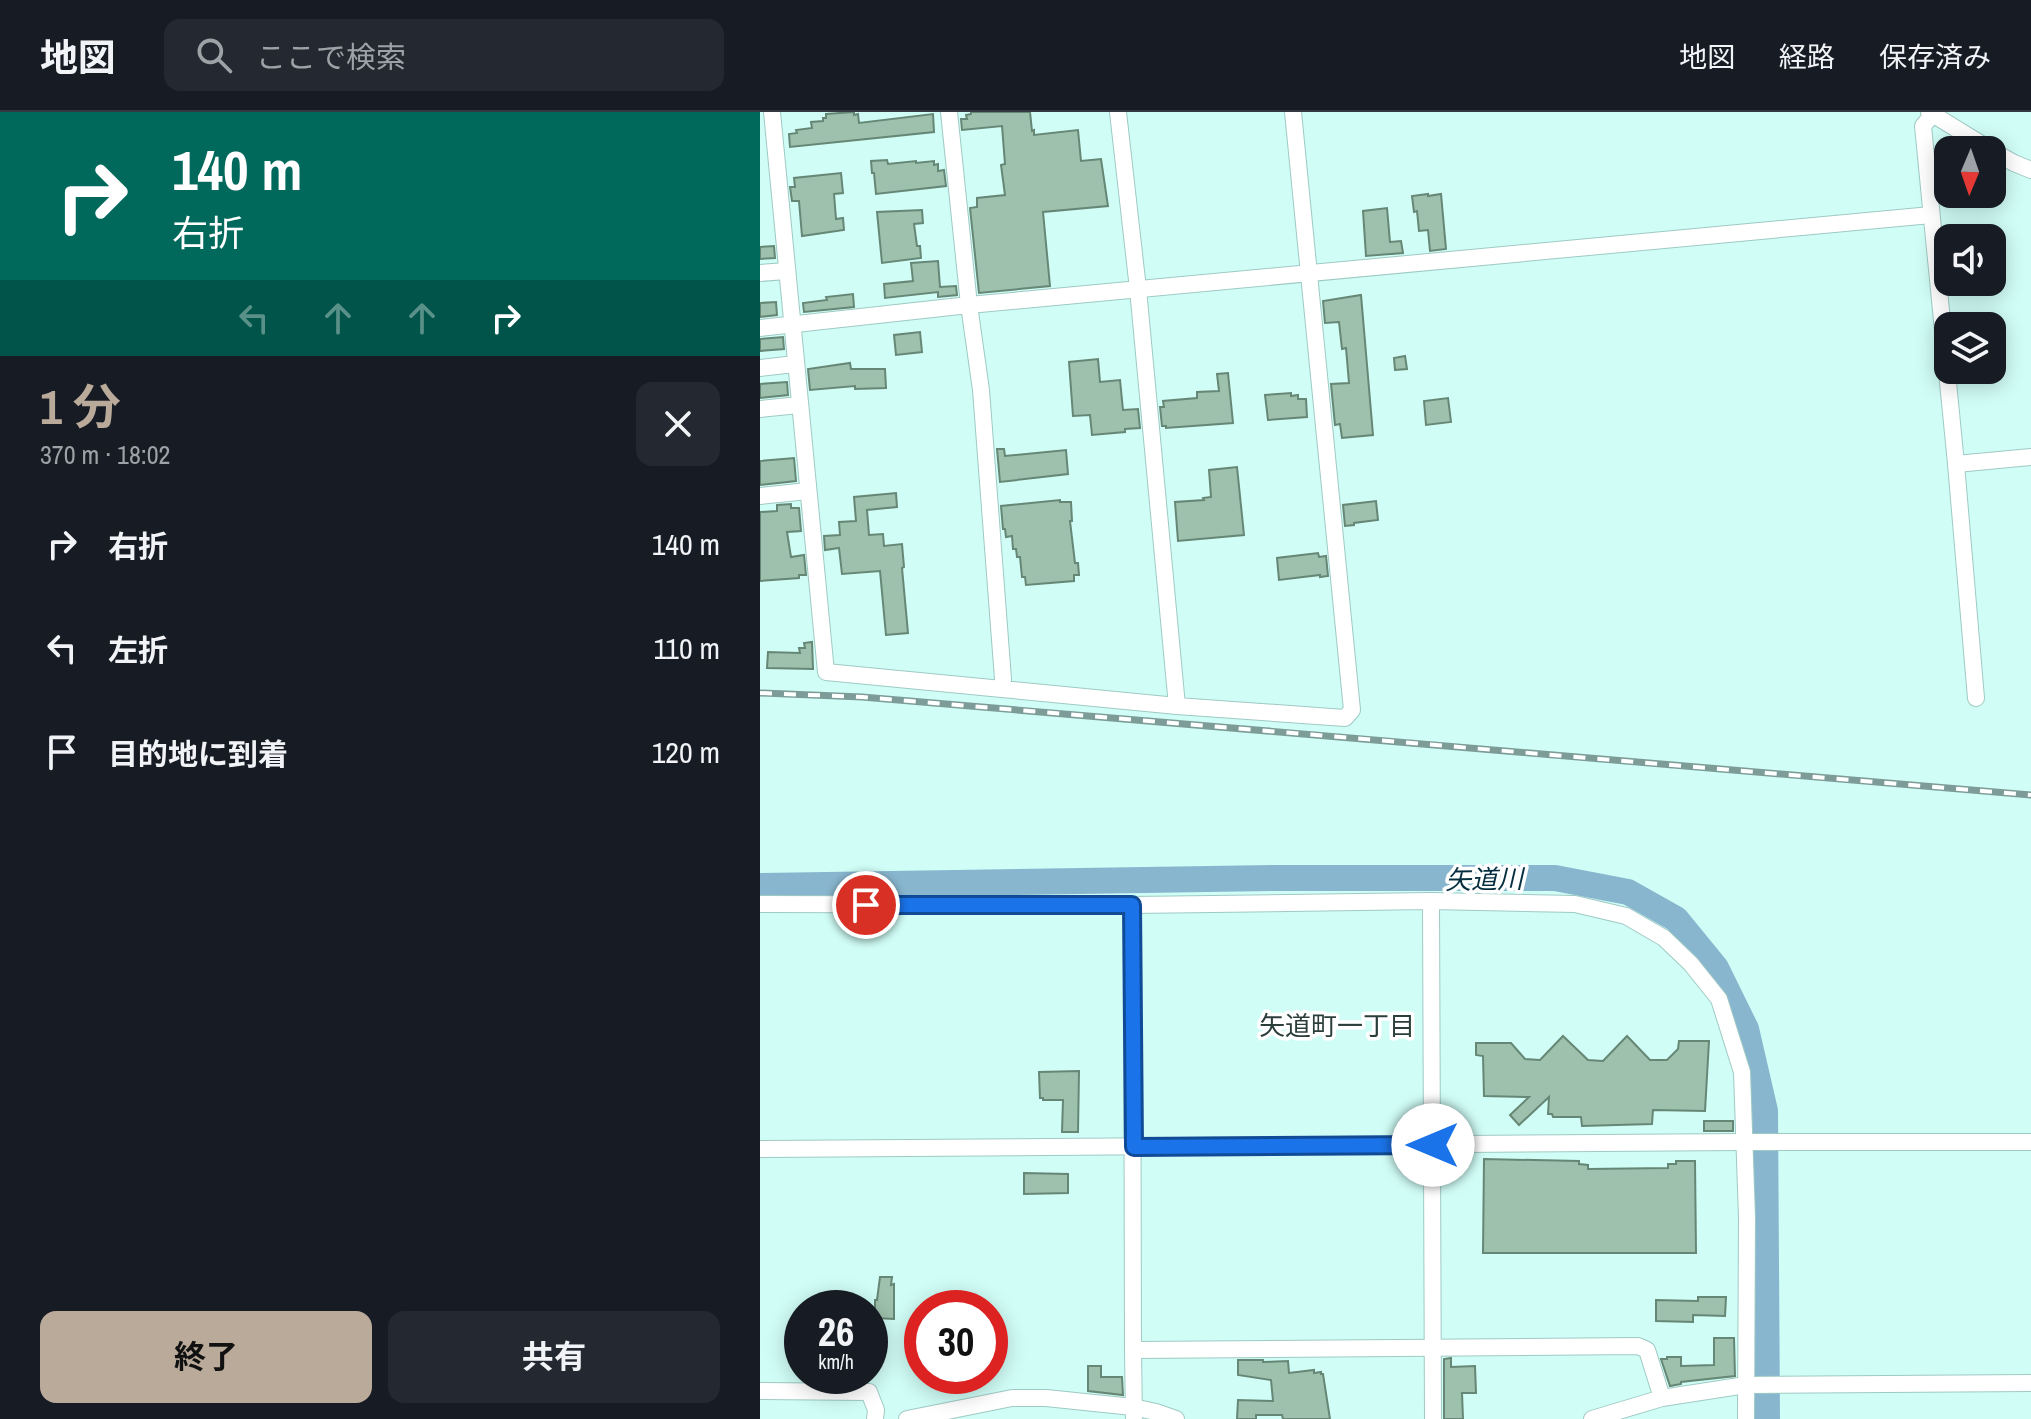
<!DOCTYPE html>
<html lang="ja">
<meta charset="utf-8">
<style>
body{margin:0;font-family:"Archivo Narrow","Noto Sans JP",sans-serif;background:#242831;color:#f1f3f6;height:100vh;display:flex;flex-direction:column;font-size:30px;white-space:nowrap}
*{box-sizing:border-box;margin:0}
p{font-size:26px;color:#9ea1a6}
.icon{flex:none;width:44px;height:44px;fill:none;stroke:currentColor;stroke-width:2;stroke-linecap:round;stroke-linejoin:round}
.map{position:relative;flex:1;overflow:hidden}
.side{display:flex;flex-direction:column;background:#171b24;width:760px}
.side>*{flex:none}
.banner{background:#00695c;color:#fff;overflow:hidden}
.needle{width:52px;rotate:182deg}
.controls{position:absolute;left:1174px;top:24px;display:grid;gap:16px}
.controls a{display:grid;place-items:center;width:72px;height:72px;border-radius:16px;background:#171b24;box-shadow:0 4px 20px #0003;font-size:40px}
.speed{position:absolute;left:24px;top:1178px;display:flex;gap:16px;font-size:40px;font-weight:700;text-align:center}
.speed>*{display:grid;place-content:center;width:104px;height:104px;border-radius:50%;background:#171b24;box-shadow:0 4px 20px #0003;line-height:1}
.speed small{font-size:20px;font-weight:400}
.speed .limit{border:12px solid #d22;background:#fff;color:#111}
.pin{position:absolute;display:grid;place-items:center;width:68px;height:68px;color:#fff;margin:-34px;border:4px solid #fff;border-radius:50%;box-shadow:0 2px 8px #0007}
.me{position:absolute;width:88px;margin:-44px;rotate:270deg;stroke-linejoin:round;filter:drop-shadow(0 0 6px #0008)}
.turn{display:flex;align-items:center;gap:28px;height:168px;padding:0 40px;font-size:36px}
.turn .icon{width:104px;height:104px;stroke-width:2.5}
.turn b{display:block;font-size:56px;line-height:68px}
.lanes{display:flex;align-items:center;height:76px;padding:0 40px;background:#0003;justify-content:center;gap:40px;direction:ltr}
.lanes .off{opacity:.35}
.round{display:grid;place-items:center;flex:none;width:84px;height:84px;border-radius:16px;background:#242831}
.overview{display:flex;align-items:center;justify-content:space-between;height:136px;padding:0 40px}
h1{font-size:48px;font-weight:700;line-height:60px;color:#b9aa9a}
.primary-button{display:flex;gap:16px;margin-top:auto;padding:16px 40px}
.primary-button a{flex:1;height:92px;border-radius:16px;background:#b9aa9a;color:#111;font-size:32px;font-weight:700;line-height:92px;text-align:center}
.primary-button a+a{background:#242831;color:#f1f3f6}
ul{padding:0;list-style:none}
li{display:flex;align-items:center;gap:24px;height:104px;padding:0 40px}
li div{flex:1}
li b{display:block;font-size:30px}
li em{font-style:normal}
header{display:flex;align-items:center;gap:48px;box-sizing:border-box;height:112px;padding:0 40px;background:#171b24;border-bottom:2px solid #363941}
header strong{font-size:38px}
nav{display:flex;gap:44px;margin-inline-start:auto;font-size:28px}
.search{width:560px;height:72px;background:#242831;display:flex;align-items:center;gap:20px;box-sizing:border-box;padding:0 28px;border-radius:16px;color:#9ea1a6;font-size:30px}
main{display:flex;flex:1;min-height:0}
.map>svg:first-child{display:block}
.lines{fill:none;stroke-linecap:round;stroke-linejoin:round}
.river{stroke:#88b6ce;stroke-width:26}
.building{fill:#9dc1ad;stroke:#668775;stroke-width:2}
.street-casing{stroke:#9fcac4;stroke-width:18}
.street{stroke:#fff;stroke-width:16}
.rail-casing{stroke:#7d9c98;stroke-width:7}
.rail{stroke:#fff;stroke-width:4;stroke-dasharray:12;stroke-linecap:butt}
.route-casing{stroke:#114b97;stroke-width:20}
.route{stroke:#1a73e8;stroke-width:14}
.labels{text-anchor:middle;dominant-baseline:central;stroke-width:7;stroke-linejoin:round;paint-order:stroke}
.water-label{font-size:26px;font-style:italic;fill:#052f40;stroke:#fff}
.neighbourhood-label{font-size:26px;fill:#2c3e3b;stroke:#fff}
</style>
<header>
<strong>地図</strong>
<div class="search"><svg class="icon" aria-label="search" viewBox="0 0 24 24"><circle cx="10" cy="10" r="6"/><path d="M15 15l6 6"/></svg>ここで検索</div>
<nav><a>地図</a><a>経路</a><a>保存済み</a></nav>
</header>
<main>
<section class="side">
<div class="banner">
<div class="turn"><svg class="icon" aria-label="right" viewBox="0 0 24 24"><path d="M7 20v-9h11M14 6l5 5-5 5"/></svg><div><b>140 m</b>右折</div></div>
<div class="lanes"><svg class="icon off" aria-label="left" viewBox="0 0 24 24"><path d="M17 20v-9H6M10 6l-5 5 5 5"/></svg><svg class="icon off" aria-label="ahead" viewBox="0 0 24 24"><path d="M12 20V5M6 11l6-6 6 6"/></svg><svg class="icon off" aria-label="ahead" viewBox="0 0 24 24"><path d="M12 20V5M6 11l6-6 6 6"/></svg><svg class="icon" aria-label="right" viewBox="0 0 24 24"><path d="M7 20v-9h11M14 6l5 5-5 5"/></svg></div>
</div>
<div class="overview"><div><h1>1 分</h1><p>370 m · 18:02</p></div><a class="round"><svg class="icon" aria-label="close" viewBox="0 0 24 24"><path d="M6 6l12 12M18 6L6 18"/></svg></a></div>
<ul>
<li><svg class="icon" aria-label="right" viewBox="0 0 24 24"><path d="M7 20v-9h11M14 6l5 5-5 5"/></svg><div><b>右折</b></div><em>140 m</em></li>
<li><svg class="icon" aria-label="left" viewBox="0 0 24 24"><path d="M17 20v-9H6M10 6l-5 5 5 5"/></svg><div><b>左折</b></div><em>110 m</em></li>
<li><svg class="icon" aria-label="arrive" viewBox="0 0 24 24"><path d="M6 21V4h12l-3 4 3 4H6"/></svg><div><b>目的地に到着</b></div><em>120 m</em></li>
</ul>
<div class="primary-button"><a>終了</a><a>共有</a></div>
</section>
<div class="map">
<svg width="1271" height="1307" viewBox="0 0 1271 1307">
<rect width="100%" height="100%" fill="#d0fdf6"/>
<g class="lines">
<polyline class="river" points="0,774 513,766 795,766 868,780 916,807 956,856 986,917 1005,999 1007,1307"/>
</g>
<g class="building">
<polygon points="94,0 94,3 98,2 99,11 173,2 174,20 30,35 29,22 37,21 36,18 52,16 51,10 63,9 63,6 66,6 66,2"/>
<polygon points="211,0 270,0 272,19 274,18 274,23 318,18 321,49 341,47 348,94 283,100 290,174 219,181 210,96 217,95 217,86 245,83 241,53 245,52 242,14 202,18 201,7 207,7 206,3 211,2"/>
<polygon points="127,48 128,52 156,49 156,51 174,49 174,53 178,52 178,59 184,58 186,74 116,82 114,61 112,61 111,49"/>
<polygon points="81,61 83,81 74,82 76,107 83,106 84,118 42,124 39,89 32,89 30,75 35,75 34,66"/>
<polygon points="668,82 668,84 681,82 686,137 670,139 668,118 659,119 657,99 654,100 652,84"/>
<polygon points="627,96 630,130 641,129 643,141 606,144 603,99"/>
<polygon points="162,98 163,111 154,112 157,134 160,134 161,146 122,151 117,100"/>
<polygon points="14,134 15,146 0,147 0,135"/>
<polygon points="178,149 180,175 196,174 197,183 178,185 178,180 125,186 124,172 153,169 151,151"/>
<polygon points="93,182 94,195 44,200 43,191 67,188 66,185"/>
<polygon points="601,183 613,323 582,326 580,312 575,313 571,272 589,271 586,236 582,237 579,210 565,211 563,189"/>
<polygon points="16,190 17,203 0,205 0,191"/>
<polygon points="160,220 162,240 136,243 134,223"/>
<polygon points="23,225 24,237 0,239 0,227"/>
<polygon points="645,244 647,257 635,258 634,246"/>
<polygon points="338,247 340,270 360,268 363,298 378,297 380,316 365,317 365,320 332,323 330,303 313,304 309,250"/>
<polygon points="90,251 91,257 125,257 126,276 95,277 95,274 50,278 48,257"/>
<polygon points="468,261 473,311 406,316 406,314 402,314 400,295 404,295 403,289 437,286 437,280 459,279 457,262"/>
<polygon points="27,270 28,283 0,286 0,272"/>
<polygon points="531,281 531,284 538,283 538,287 546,287 547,305 508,308 505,283"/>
<polygon points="688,286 691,310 666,313 664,289"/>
<polygon points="237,337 244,337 245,344 306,338 308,362 240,370"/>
<polygon points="34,346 36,369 0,373 0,349"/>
<polygon points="477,355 484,423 418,429 415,390 444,388 443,386 451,385 449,358"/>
<polygon points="136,381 137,395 107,398 109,423 123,422 124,434 142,432 144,455 142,456 148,521 126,523 120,459 82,462 79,436 65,438 64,424 80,423 79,410 96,409 94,385"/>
<polygon points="300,388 300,390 311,390 312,409 310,409 315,451 318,451 319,463 314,463 314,469 266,473 265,465 262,465 260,445 257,445 256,437 253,437 252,424 246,425 245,417 243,417 241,394"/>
<polygon points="616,389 618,408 594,411 594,413 585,414 583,393"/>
<polygon points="31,392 31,396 39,396 41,419 27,420 31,445 44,443 46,463 39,463 39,466 0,469 0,400 17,399 17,393"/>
<polygon points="558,441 559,445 566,444 568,464 560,465 560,463 519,468 517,446"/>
<polygon points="52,530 53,557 7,556 8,540 40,541 39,536 45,536 44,531"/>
<polygon points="803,924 828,948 843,949 867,924 890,948 907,948 918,937 919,929 949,929 945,999 893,998 892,1012 822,1014 821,1005 793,1005 792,1002 788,1002 789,985 759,1013 750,1003 769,985 724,984 723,944 716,943 716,931 751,931 765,947 780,948"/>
<polygon points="319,959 318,1020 302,1020 303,988 283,988 283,986 280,986 279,960"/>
<rect x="944" y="1009" width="29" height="10"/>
<polygon points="724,1047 819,1049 819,1052 828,1053 828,1057 908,1056 908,1052 916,1052 916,1049 935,1049 936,1141 723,1141"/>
<polygon points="264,1061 308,1062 308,1081 264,1082"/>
<polygon points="120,1165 132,1165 131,1173 134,1172 134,1207 115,1206 115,1188 117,1188"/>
<polygon points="938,1185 966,1185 965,1204 933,1203 933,1210 896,1209 896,1188 938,1189"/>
<polygon points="954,1226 974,1226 975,1264 921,1270 921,1272 910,1274 901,1247 907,1247 907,1245 921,1245 921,1254 954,1253"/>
<polygon points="691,1246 691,1255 715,1254 716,1281 702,1281 703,1307 684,1307 684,1247"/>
<polygon points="478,1248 503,1248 503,1250 528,1249 529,1261 554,1258 554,1261 561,1260 561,1262 563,1262 570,1307 523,1307 522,1303 496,1303 496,1307 477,1307 478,1288 513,1289 511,1268 478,1263"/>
<polygon points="328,1254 341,1254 341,1265 362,1265 363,1283 328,1279"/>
</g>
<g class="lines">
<g class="street-casing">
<g id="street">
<polyline points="12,0 66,560 242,577"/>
<polyline points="189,0 209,193 221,278 243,567 242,577 417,594"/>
<polyline points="358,0 378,177 417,594 585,606 592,598 533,0"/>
<polyline points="1169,0 1231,38"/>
<polyline points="1173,2 1163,14 1196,352 1216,586"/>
<polyline points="1232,39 1254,51 1271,58"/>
<polyline points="0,161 27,159"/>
<polyline points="0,216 209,193 1171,103"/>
<polyline points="0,256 35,252"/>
<polyline points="0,297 39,293"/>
<polyline points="1196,352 1271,345"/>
<polyline points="0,384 48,379"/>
<polyline points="671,789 673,1307"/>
<polyline points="0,792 372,793 671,789 815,792 866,804 904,826 931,852 959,887 982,960 987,1106 986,1307"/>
<polyline points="372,793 373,1238 878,1234 887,1238 902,1286"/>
<polyline points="0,1037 985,1030 1271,1030"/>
<polyline points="373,1238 374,1307"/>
<polyline points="0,1279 109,1280 116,1298 115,1307"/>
<polyline points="147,1307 252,1286 286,1286 373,1295 396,1300 416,1307"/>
<polyline points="832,1307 902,1286 986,1273 1271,1271"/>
</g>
</g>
<use href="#street" class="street"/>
<g class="rail-casing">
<polyline id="rail" points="0,581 102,585 1271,683"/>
</g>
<use href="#rail" class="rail"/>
</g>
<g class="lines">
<g class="route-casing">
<polyline id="route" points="106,793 372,793 374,1035 673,1033"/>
</g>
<use href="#route" class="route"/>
</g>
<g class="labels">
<g class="water-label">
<text transform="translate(724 767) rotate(-1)">矢道川</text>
</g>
<g class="neighbourhood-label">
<text x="577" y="913">矢道町一丁目</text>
</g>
</g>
</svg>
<div class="controls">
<a><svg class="needle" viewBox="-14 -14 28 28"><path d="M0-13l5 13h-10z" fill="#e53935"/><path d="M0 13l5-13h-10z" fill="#9ea1a6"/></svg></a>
<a><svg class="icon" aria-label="sound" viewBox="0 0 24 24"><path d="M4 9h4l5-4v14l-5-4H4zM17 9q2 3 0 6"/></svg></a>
<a><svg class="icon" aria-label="layers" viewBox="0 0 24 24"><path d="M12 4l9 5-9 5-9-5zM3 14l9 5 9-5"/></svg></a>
</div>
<div class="speed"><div>26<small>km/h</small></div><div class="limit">30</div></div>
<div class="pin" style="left:106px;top:793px;background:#d93025"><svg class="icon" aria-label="arrive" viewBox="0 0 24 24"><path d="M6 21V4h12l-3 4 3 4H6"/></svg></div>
<svg class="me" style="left:673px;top:1033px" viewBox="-20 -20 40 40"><circle r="19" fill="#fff"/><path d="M0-13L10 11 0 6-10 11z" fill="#1a73e8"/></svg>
</div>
</main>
